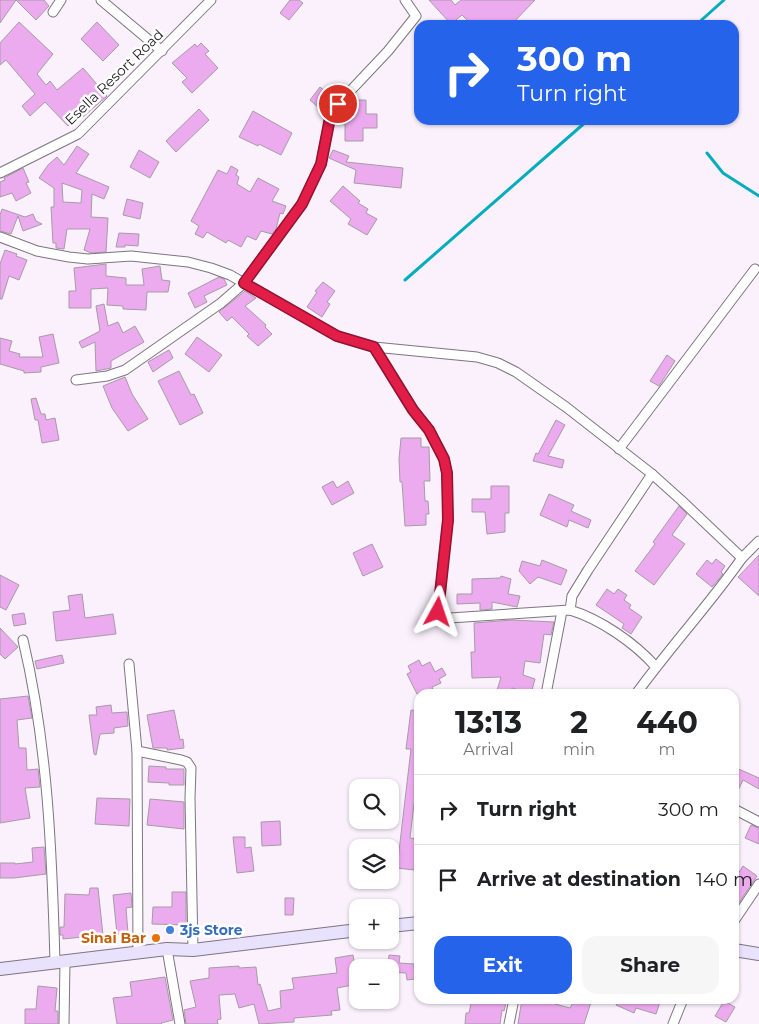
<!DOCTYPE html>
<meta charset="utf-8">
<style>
body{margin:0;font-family:Montserrat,sans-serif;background:#f6f6f6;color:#202124;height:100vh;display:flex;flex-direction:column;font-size:19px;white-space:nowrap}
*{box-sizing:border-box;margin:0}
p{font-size:16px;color:#757577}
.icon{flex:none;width:28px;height:28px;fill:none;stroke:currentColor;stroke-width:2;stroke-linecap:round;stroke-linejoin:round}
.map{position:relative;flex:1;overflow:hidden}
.sheet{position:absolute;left:414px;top:689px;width:325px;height:315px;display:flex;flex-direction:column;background:#fff;border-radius:15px;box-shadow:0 1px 4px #0004}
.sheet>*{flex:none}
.top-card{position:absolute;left:414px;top:20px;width:325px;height:105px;border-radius:15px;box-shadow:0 1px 4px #0004;background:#2563eb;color:#fff;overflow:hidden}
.controls{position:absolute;left:349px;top:779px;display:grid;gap:10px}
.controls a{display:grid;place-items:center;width:50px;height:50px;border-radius:10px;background:#fff;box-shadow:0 1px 4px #0004;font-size:25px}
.pin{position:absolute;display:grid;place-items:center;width:42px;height:42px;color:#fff;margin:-21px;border:2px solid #fff;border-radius:50%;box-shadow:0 1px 5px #0007}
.me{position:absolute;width:55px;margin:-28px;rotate:5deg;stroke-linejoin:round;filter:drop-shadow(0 0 4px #0008)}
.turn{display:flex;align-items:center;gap:18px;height:105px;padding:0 20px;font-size:22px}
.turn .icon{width:65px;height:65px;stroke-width:2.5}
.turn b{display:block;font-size:35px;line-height:42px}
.eta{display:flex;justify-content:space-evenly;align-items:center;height:85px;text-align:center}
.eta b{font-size:30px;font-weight:700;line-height:35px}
.action{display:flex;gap:10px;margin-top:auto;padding:10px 20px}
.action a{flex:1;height:58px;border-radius:15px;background:#2563eb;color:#fff;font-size:20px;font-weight:700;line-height:58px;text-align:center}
.action a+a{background:#f6f6f6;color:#202124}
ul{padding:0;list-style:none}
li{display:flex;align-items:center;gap:15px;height:70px;padding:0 20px;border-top:1px solid #e0e0e0}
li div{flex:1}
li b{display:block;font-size:19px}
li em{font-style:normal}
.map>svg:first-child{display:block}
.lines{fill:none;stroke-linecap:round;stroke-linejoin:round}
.stream{stroke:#03adbe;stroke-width:3}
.building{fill:#edabef;stroke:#a59ba5;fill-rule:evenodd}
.street-casing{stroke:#7d757f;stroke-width:11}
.secondary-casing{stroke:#7d757f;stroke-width:14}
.street{stroke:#fff;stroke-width:9}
.secondary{stroke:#e8e2fd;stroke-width:12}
.route-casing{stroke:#92132f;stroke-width:12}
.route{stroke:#e11d48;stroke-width:9}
.shop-dot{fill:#3f7fe0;stroke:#fff;stroke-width:2}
.food-dot{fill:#e8710a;stroke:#fff;stroke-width:2}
.labels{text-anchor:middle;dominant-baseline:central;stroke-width:5;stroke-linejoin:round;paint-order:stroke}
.street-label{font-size:14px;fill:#242125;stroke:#fff}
.shop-label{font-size:14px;font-weight:bold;fill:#366cbe;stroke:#fff;text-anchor:start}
.food-label{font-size:14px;font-weight:bold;fill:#c56008;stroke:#fff;text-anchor:end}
</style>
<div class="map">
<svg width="759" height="1024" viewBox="0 0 759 1024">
<rect width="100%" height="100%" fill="#faf1fd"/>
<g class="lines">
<g class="stream">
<polyline points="696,25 724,0"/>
<polyline points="707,153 723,173 759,196"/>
<polyline points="405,280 588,120"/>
</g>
</g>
<g class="building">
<polygon points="0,0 44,0 49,6 36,20 16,0 0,23"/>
<polygon points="290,0 299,0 303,3 289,20 280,13"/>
<polygon points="429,0 451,0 455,5 461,0 535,0 511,25 472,25 462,15 451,24"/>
<polygon points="19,22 53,54 37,74 46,85 50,81 57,90 83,68 107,96 83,117 81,114 68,126 45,102 30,116 22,106 35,94 6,60 0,65 0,43"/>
<polygon points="97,22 119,45 103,61 81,39"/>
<polygon points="201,43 209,51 205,54 218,68 192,93 182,82 187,78 172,63 195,44 197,47"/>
<polygon points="320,87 330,95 319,108 310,100"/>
<polygon points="350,100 366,100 366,114 377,114 377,128 363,128 363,141 345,141 345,105"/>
<polygon points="199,109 209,120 176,152 166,141"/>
<polygon points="253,111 292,133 281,155 259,144 258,146 239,137"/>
<path d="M77,146L89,154L76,173L109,187L104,199L92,194L91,217L108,218L106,252L91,253L84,250L90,229H67L64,249L56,248V243H53L51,207H54V188L39,178L48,165L57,157L64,165ZM62,183L82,190L81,203L63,202Z"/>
<polygon points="139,150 159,162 150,178 130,167"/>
<polygon points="333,150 349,156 346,162 403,168 401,188 354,183 356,170 329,158"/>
<polygon points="231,166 238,170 236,175 239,177 237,184 250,192 258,178 279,189 272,201 286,206 283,214 280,213 276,229 272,234 261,231 256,240 247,236 241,247 228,240 226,243 207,232 203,238 195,234 199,226 191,221 218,170 227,174"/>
<polygon points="23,168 29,182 26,183 31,193 16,201 12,193 0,197 0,182 5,180 4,178"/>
<polygon points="343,186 360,201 358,203 368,209 366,213 377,219 367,235 348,224 351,219 330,201"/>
<polygon points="127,199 143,203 140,219 123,215"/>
<polygon points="2,209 25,217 33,214 36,221 42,224 23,231 18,216 11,234 0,231 0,215"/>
<polygon points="119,233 139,234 138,246 125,245 125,247 116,247"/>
<polygon points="5,250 17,254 16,256 27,260 19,280 9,276 2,299 0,299 0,264"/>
<polygon points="106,264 106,276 126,278 126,285 144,285 142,269 160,266 162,280 170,281 168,292 147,292 146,310 123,309 123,306 107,305 108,288 91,289 91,308 69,308 69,291 76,291 74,268"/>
<polygon points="219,277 224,279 227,285 204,296 207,302 195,308 188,293"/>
<polygon points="323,282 335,291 327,302 330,304 322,317 307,307 317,292 315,291"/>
<polygon points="245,291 256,298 245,306 266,325 265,327 272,334 258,346 247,336 249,334 232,317 227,321 219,312"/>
<polygon points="104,304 108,326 118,322 123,333 135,326 144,342 111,361 111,368 96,371 95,342 82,348 79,342 100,331 96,306"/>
<polygon points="53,334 59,363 41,367 41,372 24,373 24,371 0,364 0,338 12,341 9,351 20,354 19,357 43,357 39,337"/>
<polygon points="197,337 222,355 209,372 185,354"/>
<polygon points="169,350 173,358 153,372 148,362"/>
<polygon points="667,355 675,361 659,386 650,381"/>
<polygon points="179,371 191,395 194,394 203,413 180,425 158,381"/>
<polygon points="125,377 132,394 148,419 128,431 112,408 103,386"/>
<polygon points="36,398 41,414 45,414 46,420 55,418 59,440 42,443 38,420 35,420 31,399"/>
<polygon points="556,420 565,425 548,456 564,460 562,468 533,461 536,453 538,454"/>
<polygon points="401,438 421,438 421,447 429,447 430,481 424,481 425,501 428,501 429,514 426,514 426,525 405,526 402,482 400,482 399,459"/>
<polygon points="333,481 337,488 348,481 354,493 332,505 322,487"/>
<polygon points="491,486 509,486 509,513 505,513 505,532 487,534 485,512 472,512 472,499 491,499"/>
<polygon points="549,494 574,505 571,511 591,520 588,528 569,520 567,527 540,515"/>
<polygon points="679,506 687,514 672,535 685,544 654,585 635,571 655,544 653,542"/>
<polygon points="372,544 383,567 363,576 353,553"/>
<polygon points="759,555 759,596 738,577"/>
<polygon points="716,559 725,566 721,572 723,574 712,587 696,574 707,560 712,564"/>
<polygon points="542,560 567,570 561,585 538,577 530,584 519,571 522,561 540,566"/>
<polygon points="0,575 19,585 6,610 0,607"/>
<polygon points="501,576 511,579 508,594 520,596 517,607 492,602 492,609 480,610 480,603 457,604 457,594 472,594 472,579 500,578"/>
<polygon points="607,589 614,594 618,589 627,595 624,600 631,605 629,608 642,617 631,634 622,628 624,624 596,605"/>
<polygon points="82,594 85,618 113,614 116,634 56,641 53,612 70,610 68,596"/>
<polygon points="24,613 26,624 14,626 12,615"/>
<polygon points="512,620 554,622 551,635 544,634 540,663 525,661 523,675 535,679 531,694 512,688 510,694 496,694 501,677 472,678 471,652 475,652 474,623"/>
<polygon points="0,628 18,647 5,659 0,654"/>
<polygon points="62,655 64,663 37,669 35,661"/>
<polygon points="419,660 422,666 430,662 435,672 442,668 446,675 439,679 441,683 432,687 435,694 417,694 407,674 411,672 408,666"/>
<polygon points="28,696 32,718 17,720 19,748 26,748 27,770 38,769 40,787 25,788 30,818 0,823 0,699"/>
<polygon points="111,705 112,713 127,712 128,726 114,728 114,733 100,734 96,755 94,754 89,715 97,715 96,707"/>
<polygon points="174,710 180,740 183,739 184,748 167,750 167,748 153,748 147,715"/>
<polygon points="411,710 419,711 419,805 414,804 410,838 417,839 414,870 397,868 411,749 406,749"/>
<polygon points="149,766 166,767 166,769 184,769 184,785 169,785 169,783 148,782"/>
<polygon points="734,767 759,778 759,789 743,780 734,799"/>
<polygon points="97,798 130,799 129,826 95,824"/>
<polygon points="150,799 184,802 184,829 147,825"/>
<polygon points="280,821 281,845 262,846 261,822"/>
<polygon points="751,825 759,828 759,844 745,838"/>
<polygon points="233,837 245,837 245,848 251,847 254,871 237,873"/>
<polygon points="44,847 46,874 14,878 0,878 0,863 15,863 15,864 33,862 32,848"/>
<polygon points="743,866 757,876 734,910 734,880"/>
<polygon points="90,888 98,888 103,935 63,939 63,935 60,935 60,927 64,927 65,894 89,895"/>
<polygon points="172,892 186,892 186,925 152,924 153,907 172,907"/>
<polygon points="131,893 132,907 126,908 128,933 117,934 113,895"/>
<polygon points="285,898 294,898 293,915 285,915"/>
<polygon points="353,955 356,971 358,970 358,984 337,988 340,1010 331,1011 332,1015 294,1018 294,1022 259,1024 254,1004 239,1008 235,994 219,995 221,1019 217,1020 218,1024 186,1024 184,1010 196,1007 190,981 209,978 209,968 239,966 239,968 256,967 258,985 260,984 268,1011 281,1008 280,991 294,989 292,978 337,973 335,958"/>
<polygon points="389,955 400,956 399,963 414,964 415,979 407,980 406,973 390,972 390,968 388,968"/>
<polygon points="165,977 173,1020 161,1023 162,1024 117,1024 113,998 132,996 130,982"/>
<polygon points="38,986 57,988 55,1011 58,1011 58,1024 25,1024 25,1009 36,1009"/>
<polygon points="472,999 507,999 504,1011 502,1010 500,1024 465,1024 466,1013 469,1013"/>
<polygon points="522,999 544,999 556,1001 555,1004 570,1008 575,999 592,999 584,1024 518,1024"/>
<polygon points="619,999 661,999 656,1014 636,1008 634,1013 616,1005"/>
<polygon points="724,1001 735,1007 726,1022 715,1016"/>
</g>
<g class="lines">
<g class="street-casing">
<g id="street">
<polyline points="101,0 162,51"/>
<polyline points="53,12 61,0"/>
<polyline points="0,173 78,134 211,0"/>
<path d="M0,237L37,251L69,257L88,259L131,256L188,262L211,268L230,275L337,336L374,347L477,357L498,363L516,372L566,407L652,474L681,500L742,558C709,605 670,647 636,694"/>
<path d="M374,347L413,410L429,430L444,459L447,473L448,520L438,612L445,618H450L570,610C600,619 635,643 656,667"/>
<polyline points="76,380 107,376 125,370 221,303 244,283 302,204 321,164 330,118 338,104 388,51 416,16 405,0"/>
<polyline points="619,449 755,269"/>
<polyline points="742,558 759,541"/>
<polyline points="570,610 572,596 588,570 652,474"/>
<path d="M23,640C48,745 52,854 55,962"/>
<polyline points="129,664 137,751 138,952"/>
<polyline points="546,694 562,611"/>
<polyline points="137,751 181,760 187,762 191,768 190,798 193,950"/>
<polyline points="734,809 759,822"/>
<polyline points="734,921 759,884"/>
<polyline points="167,949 180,1024"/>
<polyline points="64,1024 65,961"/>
<polyline points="509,1024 514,999"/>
<polyline points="673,1024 683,999"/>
</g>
</g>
<g class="secondary-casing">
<g id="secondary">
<polyline points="390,926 419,923"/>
<polyline points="734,950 759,954"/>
<polyline points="0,969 167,949 193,950 358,930"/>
</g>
</g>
<use href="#street" class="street"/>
<use href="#secondary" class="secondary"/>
</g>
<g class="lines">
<g class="route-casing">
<polyline id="route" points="338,104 330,118 321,164 302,204 244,283 337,336 374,347 413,410 429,430 444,459 447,473 448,520 438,612"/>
</g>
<use href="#route" class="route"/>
</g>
<circle class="shop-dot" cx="170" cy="930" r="5"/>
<circle class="food-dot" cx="156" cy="938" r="5"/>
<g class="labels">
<g class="street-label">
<text transform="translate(114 77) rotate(-44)">Esella Resort Road</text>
</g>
<g class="shop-label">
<text x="180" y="930">3js Store</text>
</g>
<g class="food-label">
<text x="146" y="938">Sinai Bar</text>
</g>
</g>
</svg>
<div class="controls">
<a><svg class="icon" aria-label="search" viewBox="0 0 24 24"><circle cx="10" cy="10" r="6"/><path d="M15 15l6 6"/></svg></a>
<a><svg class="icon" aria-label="layers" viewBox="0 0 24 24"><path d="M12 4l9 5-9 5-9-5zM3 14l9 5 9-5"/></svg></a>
<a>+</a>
<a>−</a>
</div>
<div class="pin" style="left:338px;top:104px;background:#d93025"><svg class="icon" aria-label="arrive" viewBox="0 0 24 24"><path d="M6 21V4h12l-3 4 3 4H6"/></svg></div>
<svg class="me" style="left:438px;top:612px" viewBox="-20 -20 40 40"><path d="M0-17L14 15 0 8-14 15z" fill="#e11d48" stroke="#fff" stroke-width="4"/></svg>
<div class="top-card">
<div class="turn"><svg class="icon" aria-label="right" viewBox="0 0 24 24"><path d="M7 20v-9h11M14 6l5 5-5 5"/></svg><div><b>300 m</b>Turn right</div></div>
</div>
<section class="sheet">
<div class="eta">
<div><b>13:13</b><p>Arrival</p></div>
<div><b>2</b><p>min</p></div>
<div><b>440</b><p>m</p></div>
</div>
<ul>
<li><svg class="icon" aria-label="right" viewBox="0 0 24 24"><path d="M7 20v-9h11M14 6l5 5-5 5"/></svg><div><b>Turn right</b></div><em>300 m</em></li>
<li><svg class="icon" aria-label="arrive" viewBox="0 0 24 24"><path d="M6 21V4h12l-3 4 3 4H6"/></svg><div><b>Arrive at destination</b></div><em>140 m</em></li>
</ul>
<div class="action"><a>Exit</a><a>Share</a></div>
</section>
</div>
